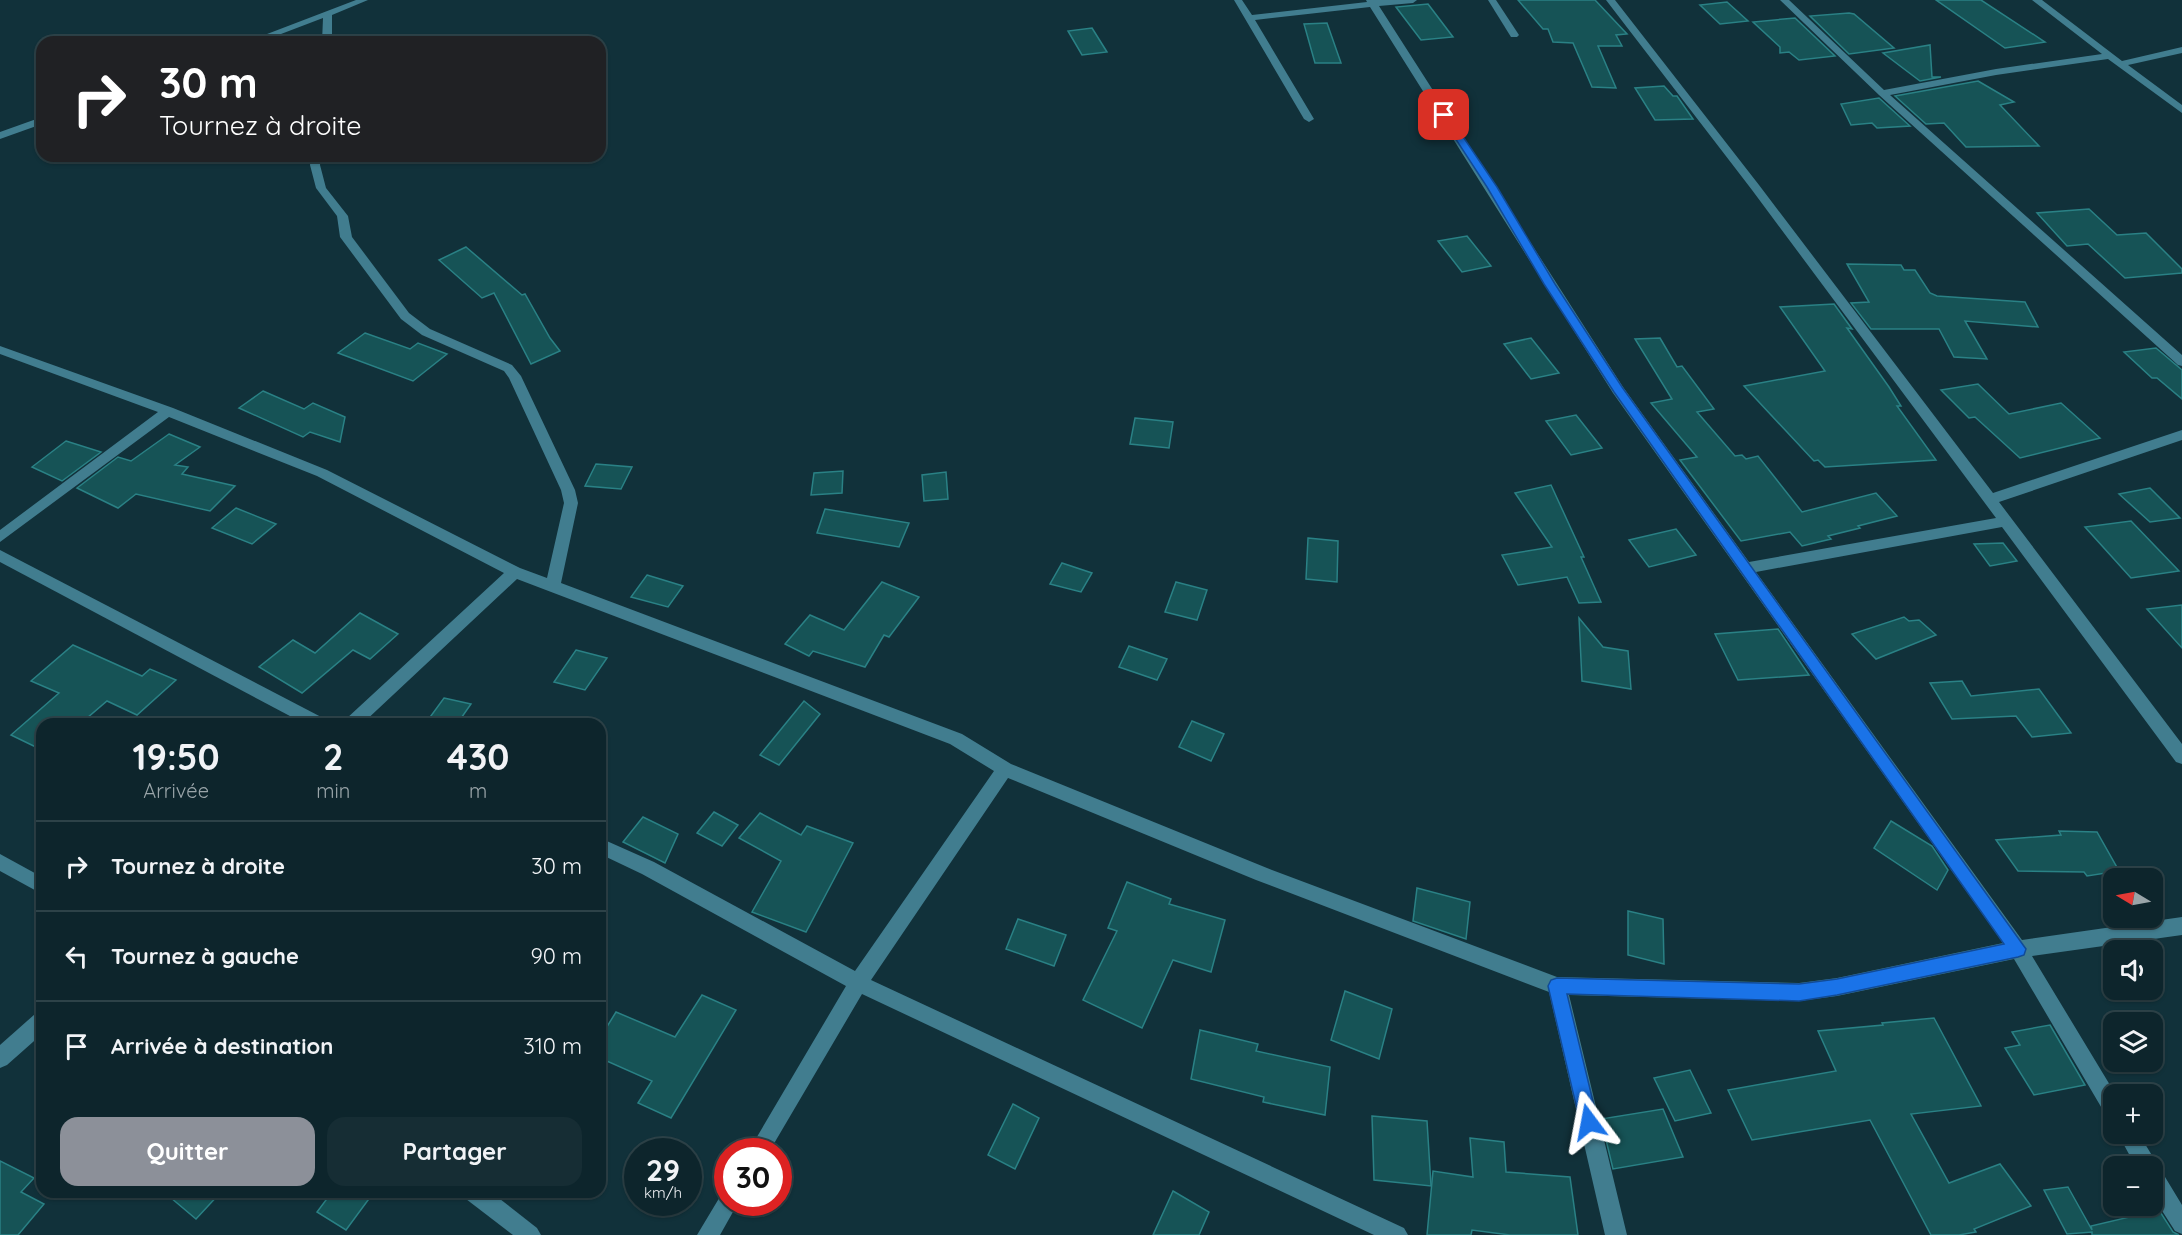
<!DOCTYPE html>
<html lang="fr">
<meta charset="utf-8">
<style>
body{margin:0;font-family:Quicksand,sans-serif;background:#162d34;color:#f1f3f6;height:100vh;display:flex;flex-direction:column;font-size:22px;white-space:nowrap}
*{box-sizing:border-box;margin:0}
p{font-size:20px;color:#9aa5a9}
.icon{flex:none;width:33px;height:33px;fill:none;stroke:currentColor;stroke-width:2;stroke-linecap:round;stroke-linejoin:round}
.map{position:relative;flex:1;overflow:hidden}
.details{position:absolute;left:36px;top:718px;width:570px;height:480px;display:flex;flex-direction:column;background:#0d252c;border-radius:18px;box-shadow:0 2px 4px #0004,0 0 0 2px #2d4248}
.details>*{flex:none}
.banner{position:absolute;left:36px;top:36px;width:570px;height:126px;border-radius:18px;box-shadow:0 2px 4px #0004,0 0 0 2px #2d4248;background:#202124;color:#fff;overflow:hidden}
.needle{width:39px;rotate:280deg}
.buttons{position:absolute;left:2103px;top:868px;display:grid;gap:12px}
.buttons a{display:grid;place-items:center;width:60px;height:60px;border-radius:12px;background:#0d252c;box-shadow:0 2px 4px #0004,0 0 0 2px #2d4248;font-size:30px}
.speed{position:absolute;left:624px;top:1138px;display:flex;gap:12px;font-size:30px;font-weight:700;text-align:center}
.speed>*{display:grid;place-content:center;width:78px;height:78px;border-radius:50%;background:#0d252c;box-shadow:0 2px 4px #0004,0 0 0 2px #2d4248;line-height:1}
.speed small{font-size:15px;font-weight:400}
.speed .limit{border:9px solid #d22;background:#fff;color:#111}
.pin{position:absolute;display:grid;place-items:center;width:51px;height:51px;color:#fff;margin:-26px;border-radius:12px;box-shadow:0 3px 9px #0006}
.me{position:absolute;width:66px;margin:-33px;rotate:347deg;stroke-linejoin:round;filter:drop-shadow(0 0 4px #0008)}
.turn{display:flex;align-items:center;gap:21px;height:126px;padding:0 24px;font-size:27px}
.turn .icon{width:78px;height:78px;stroke-width:2.5}
.turn b{display:block;font-size:42px;line-height:51px}
.eta{display:flex;justify-content:space-evenly;align-items:center;height:102px;text-align:center}
.eta b{font-size:36px;font-weight:800;line-height:42px}
.action{display:flex;gap:12px;margin-top:auto;padding:12px 24px}
.action a{flex:1;height:69px;border-radius:18px;background:#8c9099;color:#fff;font-size:24px;font-weight:800;line-height:69px;text-align:center}
.action a+a{background:#162d34;color:#f1f3f6}
ul{padding:0;list-style:none}
li{display:flex;align-items:center;gap:18px;height:90px;padding:0 24px;border-top:2px solid #2d4248}
li div{flex:1}
li b{display:block;font-size:22px}
li em{font-style:normal}
.map>svg:first-child{display:block}
.building{fill:#165356;stroke:#2a8185;stroke-width:1.5}
.lines{fill:none;stroke-linecap:round;stroke-linejoin:round}
.minor{fill:#417d8f;fill-rule:evenodd}
.route{fill:#1a73e8;stroke:#114b97;stroke-width:1.5}
</style>
<div class="map">
<svg width="2182" height="1235" viewBox="0 0 2182 1235">
<rect width="100%" height="100%" fill="#11313a"/>
<g class="building">
<polygon points="1518,0 1595,0 1627,34 1616,35 1622,46 1598,46 1616,88 1592,87 1573,43 1553,42 1548,29 1543,29"/>
<polygon points="1936,0 1981,0 2045,42 2005,48"/>
<polygon points="1727,2 1748,21 1720,24 1700,5"/>
<polygon points="1428,4 1453,37 1421,40 1396,7"/>
<polygon points="1849,13 1854,14 1894,48 1849,54 1810,16"/>
<polygon points="1795,18 1835,56 1799,60 1789,52 1780,53 1780,47 1753,22"/>
<polygon points="1327,23 1341,63 1315,63 1304,24"/>
<polygon points="1092,28 1107,52 1082,55 1068,31"/>
<polygon points="1930,45 1932,77 1941,77 1920,81 1883,53"/>
<polygon points="1978,81 2014,102 2000,105 2039,146 1966,147 1944,123 1926,124 1895,96"/>
<polygon points="1664,86 1673,96 1677,96 1693,119 1655,120 1635,88"/>
<polygon points="1879,98 1910,126 1877,128 1872,123 1851,125 1841,104"/>
<polygon points="2089,209 2117,235 2146,233 2182,269 2182,273 2125,278 2088,244 2067,246 2037,213"/>
<polygon points="1467,236 1491,266 1462,272 1438,241"/>
<polygon points="466,247 522,295 525,294 550,338 560,351 531,364 494,293 482,298 439,260"/>
<polygon points="1847,264 1901,265 1904,270 1915,270 1930,293 1937,296 2025,302 2038,327 1965,321 1987,359 1954,357 1939,329 1871,329 1851,303 1869,302"/>
<polygon points="1834,304 1852,329 1847,328 1889,387 1901,406 1897,406 1936,460 1825,467 1818,460 1814,461 1744,386 1825,371 1780,307"/>
<polygon points="365,333 410,349 418,343 447,354 413,381 338,353"/>
<polygon points="1531,338 1559,373 1531,379 1504,344"/>
<polygon points="1660,338 1677,367 1682,366 1714,409 1697,412 1735,456 1742,455 1746,459 1758,456 1802,512 1876,493 1897,516 1858,526 1860,528 1828,536 1831,539 1802,546 1790,532 1741,541 1680,460 1697,457 1651,403 1672,399 1635,339"/>
<polygon points="2156,348 2182,370 2182,399 2157,378 2152,378 2124,352"/>
<polygon points="1978,384 2009,414 2061,403 2100,438 2020,458 1975,417 1969,418 1941,390"/>
<polygon points="263,391 304,409 313,403 345,417 340,442 310,432 303,437 239,408"/>
<polygon points="1576,415 1602,448 1571,455 1546,421"/>
<polygon points="1135,418 1173,422 1169,448 1130,444"/>
<polygon points="169,434 200,447 175,465 188,467 182,474 235,486 210,511 136,494 118,508 77,488 118,457 131,461"/>
<polygon points="66,441 101,452 62,481 32,467"/>
<polygon points="596,464 632,467 621,489 585,486"/>
<polygon points="843,471 842,493 811,495 814,473"/>
<polygon points="946,472 948,499 924,501 922,475"/>
<polygon points="1551,485 1584,557 1581,557 1601,602 1579,603 1567,577 1518,585 1502,555 1552,547 1515,493"/>
<polygon points="2150,488 2180,518 2150,522 2119,494"/>
<polygon points="236,508 276,524 252,544 212,528"/>
<polygon points="825,509 909,523 899,547 817,533"/>
<polygon points="2131,521 2179,571 2131,578 2085,527"/>
<polygon points="1676,529 1696,555 1649,567 1629,540"/>
<polygon points="1308,538 1338,541 1337,582 1306,579"/>
<polygon points="2003,543 2017,561 1990,566 1974,544"/>
<polygon points="1062,563 1092,573 1081,592 1050,584"/>
<polygon points="647,575 683,586 668,607 631,597"/>
<polygon points="882,582 919,597 889,637 884,635 865,667 813,651 809,656 785,644 810,615 844,630"/>
<polygon points="1176,582 1207,590 1197,620 1165,612"/>
<polygon points="2182,605 2182,648 2147,609"/>
<polygon points="360,613 398,634 370,659 353,650 302,693 259,667 293,640 315,653"/>
<polygon points="1904,617 1909,621 1919,620 1936,635 1876,659 1852,634"/>
<polygon points="1579,618 1603,647 1628,651 1631,689 1582,681"/>
<polygon points="1778,629 1809,675 1738,680 1715,634"/>
<polygon points="73,645 142,676 150,669 176,680 137,715 107,701 80,724 42,724 42,750 11,735 59,693 31,681"/>
<polygon points="1129,646 1167,659 1157,680 1119,667"/>
<polygon points="576,650 607,658 585,690 554,682"/>
<polygon points="1962,681 1971,696 2039,689 2071,733 2032,737 2016,716 1952,719 1930,683"/>
<polygon points="444,698 471,704 457,724 425,724"/>
<polygon points="804,701 820,714 779,765 760,755"/>
<polygon points="1192,721 1224,734 1211,761 1179,747"/>
<polygon points="714,812 738,825 722,846 697,833"/>
<polygon points="760,813 801,835 807,826 853,843 806,932 752,912 781,861 739,838"/>
<polygon points="643,817 678,834 665,863 623,842"/>
<polygon points="1891,821 1932,846 1948,870 1937,890 1874,848"/>
<polygon points="2059,831 2097,832 2119,871 2087,876 2084,872 2018,871 1996,840 2061,835"/>
<polygon points="1127,882 1171,899 1169,904 1225,920 1211,972 1173,960 1142,1028 1083,1000 1117,931 1108,928"/>
<polygon points="1417,888 1470,902 1466,939 1413,921"/>
<polygon points="1628,911 1663,919 1664,964 1628,955"/>
<polygon points="1018,919 1066,935 1054,966 1006,949"/>
<polygon points="1345,991 1392,1009 1379,1059 1331,1040"/>
<polygon points="702,995 736,1010 671,1118 638,1103 652,1081 600,1058 600,1038 616,1012 675,1037"/>
<polygon points="1934,1018 1981,1106 1911,1114 1949,1183 2000,1164 2031,1206 1974,1229 1976,1232 1959,1235 1931,1235 1870,1120 1752,1140 1728,1090 1836,1071 1818,1031 1883,1025 1882,1023"/>
<polygon points="2050,1025 2085,1085 2034,1095 2005,1048 2020,1045 2012,1032"/>
<polygon points="1200,1030 1258,1044 1256,1051 1330,1067 1325,1115 1263,1102 1264,1097 1191,1079"/>
<polygon points="1690,1070 1711,1113 1675,1121 1654,1078"/>
<polygon points="1013,1104 1039,1118 1015,1169 988,1155"/>
<polygon points="1663,1109 1683,1157 1613,1169 1601,1119"/>
<polygon points="1372,1116 1427,1121 1431,1186 1374,1180"/>
<polygon points="1470,1138 1504,1142 1506,1172 1570,1177 1578,1235 1510,1235 1472,1230 1471,1235 1427,1235 1433,1171 1473,1177"/>
<polygon points="0,1161 34,1178 21,1192 44,1204 18,1235 0,1235"/>
<polygon points="2068,1187 2092,1230 2091,1226 2159,1210 2173,1232 2179,1235 2092,1235 2092,1232 2067,1234 2044,1190"/>
<polygon points="1173,1191 1209,1212 1199,1235 1153,1235"/>
<polygon points="164,1192 221,1192 196,1219"/>
<polygon points="332,1192 374,1192 346,1230 317,1212"/>
</g>
<g class="lines">
<g class="minor">
<polygon points="356,0 368,0 332,15 332,42 322,42 323,18 260,42 246,42"/>
<polygon points="1234,0 1242,0 1252,15 1367,2 1366,0 1417,0 1413,3 1379,6 1623,387 1749,562 1996,518 1752,190 1606,0 1615,0 1759,185 1993,493 2182,430 2182,440 1999,502 2182,744 2182,764 2176,762 2002,527 1756,572 2022,940 2182,917 2182,935 2032,956 2116,1095 2114,1095 2114,1120 2107,1117 2014,959 1837,996 1799,1001 1569,995 1627,1235 1605,1235 1549,992 1256,880 1008,778 871,980 1404,1228 1408,1235 1374,1235 862,994 769,1152 748,1152 846,986 642,874 600,854 600,838 654,862 855,971 994,771 950,744 517,579 362,724 344,724 346,719 504,573 317,476 169,417 0,542 0,530 158,412 0,354 0,346 173,408 327,470 520,568 547,578 564,503 561,490 509,378 504,371 422,335 401,319 340,237 337,216 316,188 310,165 311,156 321,156 320,165 326,188 348,216 352,237 409,313 430,329 512,365 521,376 575,490 578,503 561,583 962,734 1011,764 1267,868 1557,977 1799,983 1837,978 2003,943 1613,393 1370,7 1255,20 1314,119 1309,122 1304,119"/>
<polygon points="1488,0 1496,0 1519,35 1517,37 1511,37"/>
<polygon points="1780,0 1789,0 1884,90 1996,69 2102,54 2032,0 2042,0 2122,61 2182,47 2182,53 2128,65 2182,105 2182,113 2108,59 1996,75 1890,95 2182,355 2182,366 2178,365 1879,95"/>
<polygon points="42,117 42,124 0,139 0,132"/>
<polygon points="0,550 325,719 327,724 305,724 0,562"/>
<polygon points="0,854 42,877 42,894 0,871"/>
<polygon points="42,1012 42,1034 7,1065 0,1068 0,1045 35,1014"/>
<polygon points="2118,1134 2139,1134 2182,1205 2182,1234 2175,1231 2152,1195 2152,1167 2136,1167"/>
<polygon points="463,1192 491,1192 537,1228 541,1235 513,1235 466,1199"/>
<polygon points="728,1192 728,1203 738,1203 720,1235 697,1235 721,1195"/>
</g>
</g>
<polygon class="route" points="1441,113 1447,113 1497,187 1555,284 1622,387 2026,949 2024,955 2018,957 1837,995 1799,1001 1567,994 1598,1122 1596,1128 1589,1131 1583,1128 1580,1122 1548,986 1551,980 1557,978 1799,984 1837,979 2004,944 1614,392 1544,284 1487,187 1440,115"/>
</svg>
<div class="buttons">
<a><svg class="needle" viewBox="-14 -14 28 28"><path d="M0-13l5 13h-10z" fill="#e53935"/><path d="M0 13l5-13h-10z" fill="#9aa5a9"/></svg></a>
<a><svg class="icon" aria-label="sound" viewBox="0 0 24 24"><path d="M4 9h4l5-4v14l-5-4H4zM17 9q2 3 0 6"/></svg></a>
<a><svg class="icon" aria-label="layers" viewBox="0 0 24 24"><path d="M12 4l9 5-9 5-9-5zM3 14l9 5 9-5"/></svg></a>
<a>+</a>
<a>−</a>
</div>
<div class="speed"><div>29<small>km/h</small></div><div class="limit">30</div></div>
<div class="pin" style="left:1444px;top:115px;background:#d93025"><svg class="icon" aria-label="arrive" viewBox="0 0 24 24"><path d="M6 21V4h12l-3 4 3 4H6"/></svg></div>
<svg class="me" style="left:1589px;top:1122px" viewBox="-20 -20 40 40"><path d="M0-17L14 15 0 8-14 15z" fill="#1a73e8" stroke="#fff" stroke-width="4"/></svg>
<div class="banner">
<div class="turn"><svg class="icon" aria-label="right" viewBox="0 0 24 24"><path d="M7 20v-9h11M14 6l5 5-5 5"/></svg><div><b>30 m</b>Tournez à droite</div></div>
</div>
<section class="details">
<div class="eta">
<div><b>19:50</b><p>Arrivée</p></div>
<div><b>2</b><p>min</p></div>
<div><b>430</b><p>m</p></div>
</div>
<ul>
<li><svg class="icon" aria-label="right" viewBox="0 0 24 24"><path d="M7 20v-9h11M14 6l5 5-5 5"/></svg><div><b>Tournez à droite</b></div><em>30 m</em></li>
<li><svg class="icon" aria-label="left" viewBox="0 0 24 24"><path d="M17 20v-9H6M10 6l-5 5 5 5"/></svg><div><b>Tournez à gauche</b></div><em>90 m</em></li>
<li><svg class="icon" aria-label="arrive" viewBox="0 0 24 24"><path d="M6 21V4h12l-3 4 3 4H6"/></svg><div><b>Arrivée à destination</b></div><em>310 m</em></li>
</ul>
<div class="action"><a>Quitter</a><a>Partager</a></div>
</section>
</div>
